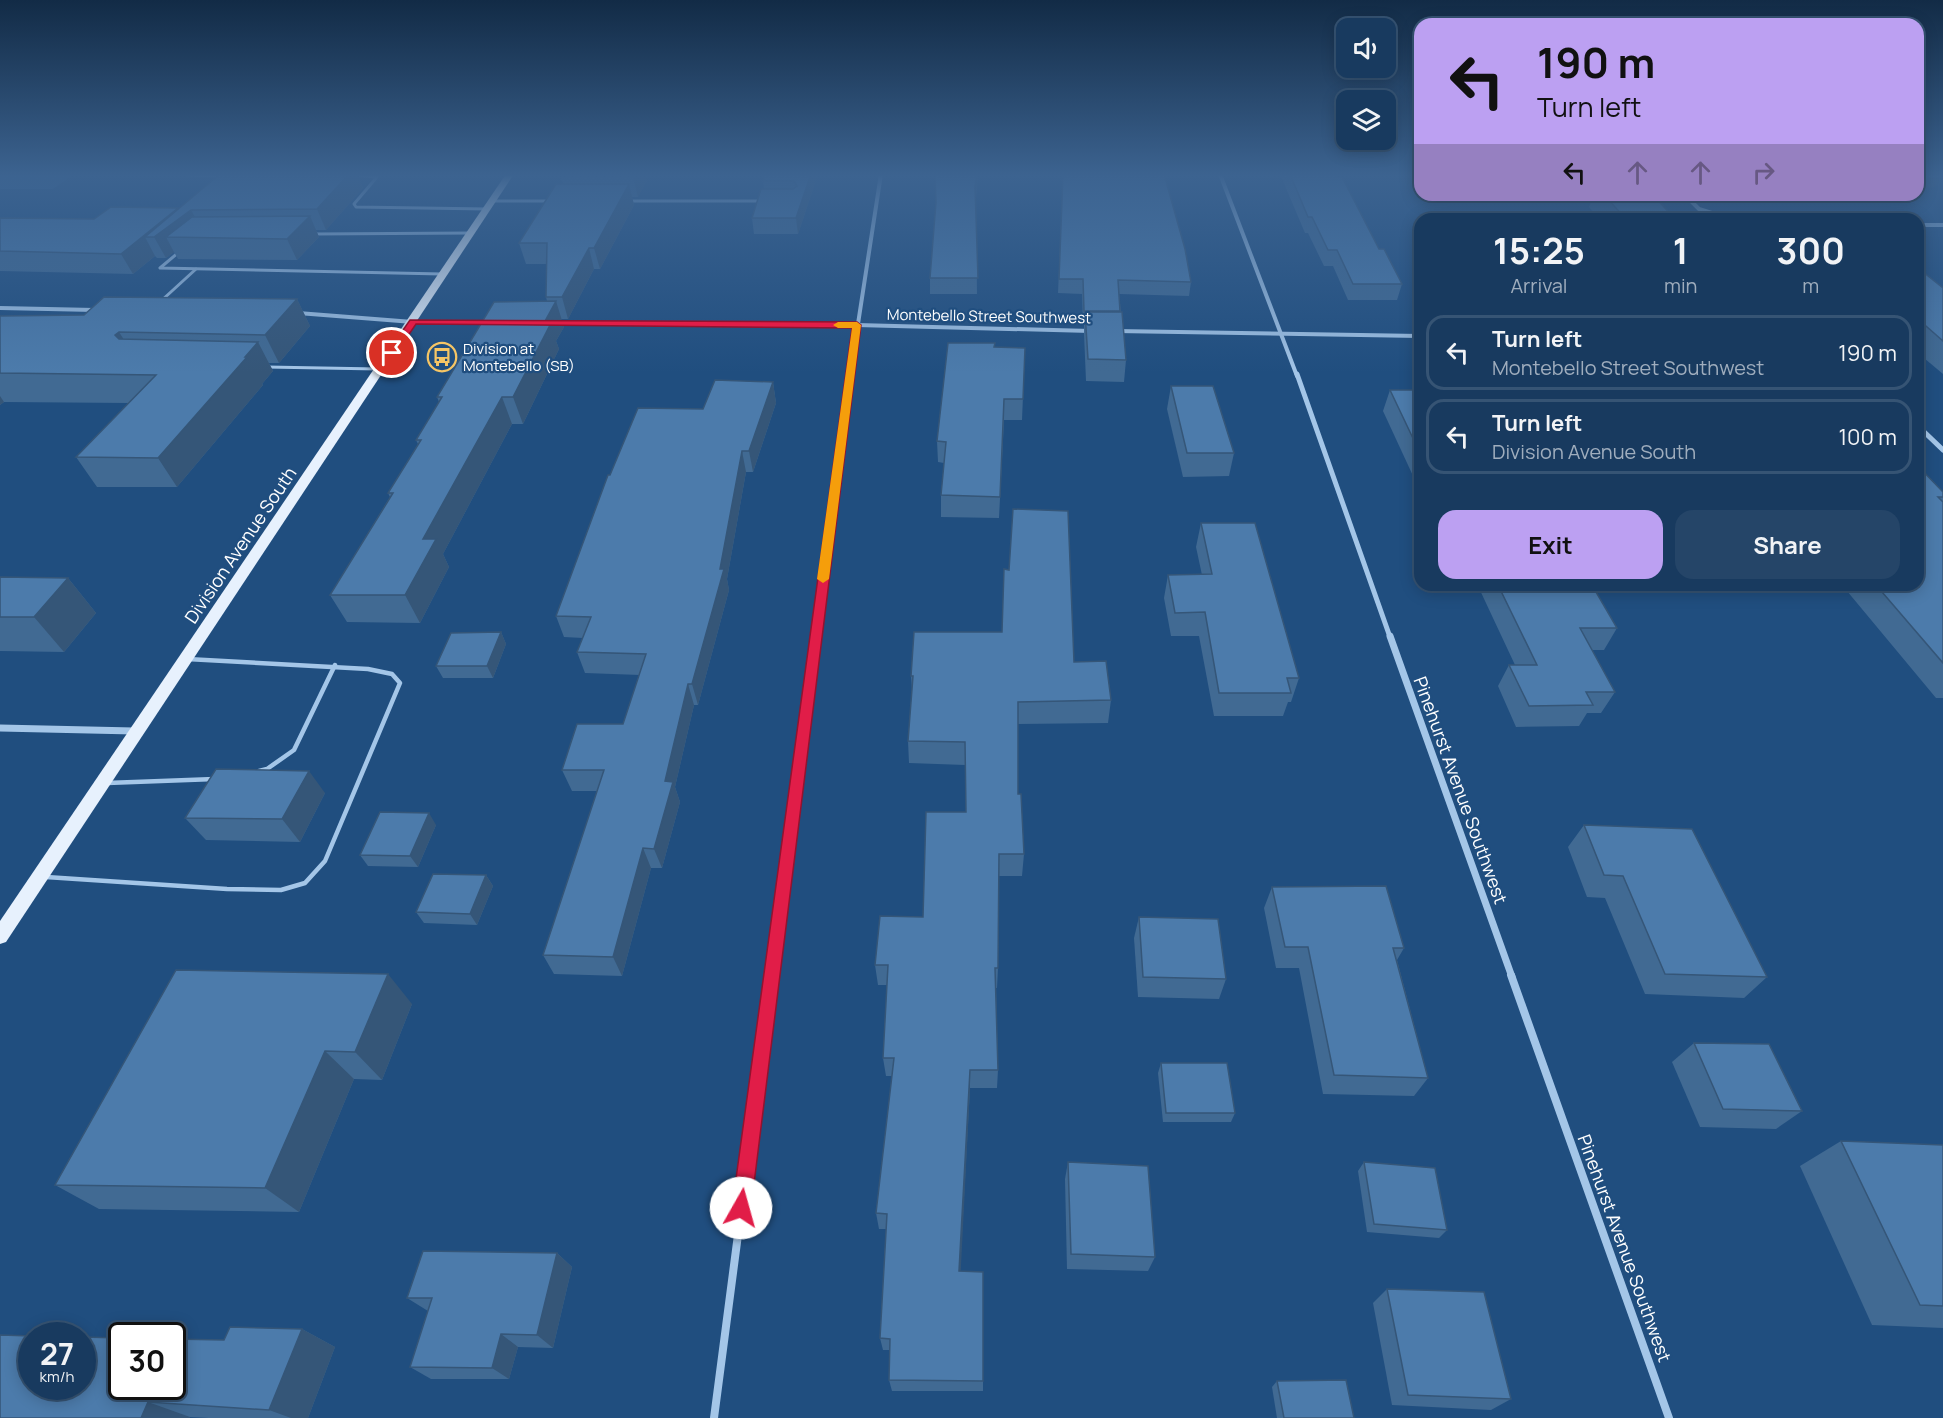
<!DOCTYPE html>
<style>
body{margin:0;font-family:Manrope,sans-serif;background:#254568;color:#f1f3f6;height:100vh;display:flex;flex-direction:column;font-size:22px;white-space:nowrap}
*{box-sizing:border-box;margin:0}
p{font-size:20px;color:#9fadbd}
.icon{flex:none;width:33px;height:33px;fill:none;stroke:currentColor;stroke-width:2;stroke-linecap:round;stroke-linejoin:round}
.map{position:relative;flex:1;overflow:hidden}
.panel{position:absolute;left:1414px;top:213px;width:510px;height:378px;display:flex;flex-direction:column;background:#183a5f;border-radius:18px;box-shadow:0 3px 15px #0003,0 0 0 2px #365474}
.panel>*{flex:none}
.guide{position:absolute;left:1414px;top:18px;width:510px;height:183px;border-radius:18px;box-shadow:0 3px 15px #0003,0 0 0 2px #365474;background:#bca0f2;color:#111;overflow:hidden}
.tools{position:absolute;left:1336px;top:18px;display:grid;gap:12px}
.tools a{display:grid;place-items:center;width:60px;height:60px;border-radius:12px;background:#183a5f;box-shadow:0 3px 15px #0003,0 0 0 2px #365474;font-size:30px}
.speed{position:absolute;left:18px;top:1322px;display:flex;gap:12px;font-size:30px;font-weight:700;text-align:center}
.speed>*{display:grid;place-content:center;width:78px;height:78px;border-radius:50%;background:#183a5f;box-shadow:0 3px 15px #0003,0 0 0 2px #365474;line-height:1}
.speed small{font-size:15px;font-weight:400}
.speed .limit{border:3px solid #111;border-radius:9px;background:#fff;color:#111}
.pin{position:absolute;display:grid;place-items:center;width:51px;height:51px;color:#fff;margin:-26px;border:3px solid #fff;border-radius:50%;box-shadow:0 2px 6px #0007}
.me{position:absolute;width:66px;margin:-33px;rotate:7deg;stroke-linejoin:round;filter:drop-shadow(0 0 4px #0008)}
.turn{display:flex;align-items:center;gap:21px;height:126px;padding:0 24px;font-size:27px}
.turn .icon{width:78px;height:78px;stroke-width:2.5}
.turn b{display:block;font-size:42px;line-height:51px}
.lanes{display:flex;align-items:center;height:57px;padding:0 24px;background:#0003;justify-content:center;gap:30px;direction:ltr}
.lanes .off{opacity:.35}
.eta{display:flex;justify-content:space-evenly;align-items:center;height:102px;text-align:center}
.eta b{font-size:36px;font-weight:700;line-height:42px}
.primary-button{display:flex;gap:12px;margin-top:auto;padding:12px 24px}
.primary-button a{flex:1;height:69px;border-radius:18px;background:#bca0f2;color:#111;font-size:24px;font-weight:700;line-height:69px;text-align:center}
.primary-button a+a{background:#254568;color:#f1f3f6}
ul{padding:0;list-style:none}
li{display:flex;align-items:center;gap:18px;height:75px;margin:0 12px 9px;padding:0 12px;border:3px solid #365474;border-radius:18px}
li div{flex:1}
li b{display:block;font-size:22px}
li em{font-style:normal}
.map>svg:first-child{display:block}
.green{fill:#33689e}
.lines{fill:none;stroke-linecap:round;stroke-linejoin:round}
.service-far1{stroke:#a4c6e8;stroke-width:3}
.service{stroke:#a4c6e8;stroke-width:4.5}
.minor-far3{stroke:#a4c6e8;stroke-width:4}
.minor-far2{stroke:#a4c6e8;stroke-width:5}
.minor-far1{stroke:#a4c6e8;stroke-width:7}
.minor{stroke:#a4c6e8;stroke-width:8}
.primary{fill:#e7f1fd;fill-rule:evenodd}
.wall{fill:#416a93}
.shaded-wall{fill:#355678}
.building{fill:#4c7bab;stroke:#355678;stroke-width:1.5}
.route{fill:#e11d48;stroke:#92132f;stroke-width:1.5}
.slow{fill:#f59e0b}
.labels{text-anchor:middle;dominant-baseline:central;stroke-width:4.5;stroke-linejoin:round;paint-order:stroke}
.far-street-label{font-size:15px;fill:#fff;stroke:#204e7f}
.far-poi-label{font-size:15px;fill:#fff;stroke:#204e7f;text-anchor:start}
.street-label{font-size:18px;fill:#fff;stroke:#204e7f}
</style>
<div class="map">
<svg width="1943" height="1418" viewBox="0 0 1943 1418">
<rect width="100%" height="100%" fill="#204e7f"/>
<polygon class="green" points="0,174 74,174 53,189 0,189"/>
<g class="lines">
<g class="service-far1">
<polyline points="170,174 223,176"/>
<polyline points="354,175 377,177 354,204 356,207 487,209"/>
<polyline points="492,201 550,201"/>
<polyline points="627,201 763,201"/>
<polyline points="313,234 470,233"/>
<polyline points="179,252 160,268 442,274"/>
<polyline points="161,301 196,269"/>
<polyline points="267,367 378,369"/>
</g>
<g class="service">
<polyline points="259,771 267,769 294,750 335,665"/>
<polyline points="107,783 215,779"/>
<polyline points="46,877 227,889 281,890 305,883 325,861 400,683 392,674 368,669 187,659"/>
</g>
<g class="minor-far3">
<polyline points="1220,174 1297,376"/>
<polyline points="1685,195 1699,209 1731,219"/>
<polyline points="1918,225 1943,225"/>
<polyline points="0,308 95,310"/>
<polyline points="298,313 413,322 488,322"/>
<polyline points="555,323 857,325 1091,331"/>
<polyline points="1116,331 1420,336"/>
<polyline points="850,376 881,174"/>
</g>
<g class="minor-far2">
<polyline points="1297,374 1390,637"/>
<polyline points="1918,426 1943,450"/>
<polyline points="816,637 850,374"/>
</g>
<g class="minor-far1">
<polyline points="1390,636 1512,977"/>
<polyline points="0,728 134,731"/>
<polyline points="772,977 816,636"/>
</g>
<g class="minor">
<polyline points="1511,975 1669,1418"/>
<polyline points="714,1418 772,975"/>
</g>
<polygon class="primary" points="506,174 514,174 6,942 0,944 0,921"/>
</g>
<g class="wall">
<polygon points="220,174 358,174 363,188 326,230 316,230 319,237 297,260 178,259 174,252 166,258 157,258 155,256 133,274 0,271 0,218 94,219 178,208 178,209"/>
<polygon points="563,174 650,174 638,197 632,197 634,205 600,269 594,269 568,319 561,319 564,327 556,341 559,349 523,424 512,424 443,554 449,567 420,623 347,622 330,595 390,497 388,493 418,444 416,440 439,402 437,397 547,301 546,297 546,264 526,264 519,243 563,184 561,177"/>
<polygon points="765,174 818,174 798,234 754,234 752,218 764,189 763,181"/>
<polygon points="978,174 976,198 977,294 930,294 930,278 936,203"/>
<polygon points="1063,174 1191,282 1189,296 1119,294 1126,360 1124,382 1086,381 1084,334 1084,325 1083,325 1082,294 1058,293"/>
<polygon points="1280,174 1336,174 1379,249 1402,284 1397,300 1348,300 1333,266 1324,266 1308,233 1305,233"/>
<polygon points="1594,195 1653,195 1675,219 1599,219 1589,207"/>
<polygon points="1748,195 1863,195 1790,203 1784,197 1750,197"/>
<polygon points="1918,268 1943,288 1943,374 1918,353"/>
<polygon points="297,299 310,326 279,363 269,363 273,371 262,384 263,385 177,487 97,487 76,457 129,403 4,402 0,405 0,316 84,315"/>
<polygon points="994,347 1025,348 1022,420 1004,420 999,518 941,517 941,495 944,463 938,462 937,441"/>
<polygon points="773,382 776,403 753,472 746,472 727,579 729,590 698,705 694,705 675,787 680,802 662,868 651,868 622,976 554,974 543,955 597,791 572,791 562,770 623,724 640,675 585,673 577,652 583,638 564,637 556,616 610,475 703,409"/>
<polygon points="1171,386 1234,453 1229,476 1183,477 1167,409"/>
<polygon points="1390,390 1420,390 1420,491 1383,411"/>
<polygon points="1918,466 1943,492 1943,698 1936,698 1842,585 1918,585"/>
<polygon points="1201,523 1299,678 1291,702 1288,702 1283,716 1214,716 1199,636 1171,636 1164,598 1168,575 1202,575 1196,547"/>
<polygon points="0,577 68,578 96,613 64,652 0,651"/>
<polygon points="1461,585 1592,585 1617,628 1604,650 1592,650 1615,692 1601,713 1587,713 1579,726 1516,727 1498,686 1509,665 1515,665 1478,586 1462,586"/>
<polygon points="501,632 506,644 493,678 443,678 436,666"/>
<polygon points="1074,662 1111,700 1108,723 1018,724 1018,794 1024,854 1022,876 999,876 998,968 997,988 996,988 998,1070 997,1088 970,1088 960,1271 983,1381 983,1391 892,1391 889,1380 890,1350 883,1350 880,1338 886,1229 879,1229 876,1213 892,1076 886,1076 883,1058 887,985 878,985 875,965 923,917 966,812 965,765 909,763 908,741 912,690 911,676"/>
<polygon points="325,793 300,842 206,840 185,818"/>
<polygon points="436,825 418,867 368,866 360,855"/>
<polygon points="1584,825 1767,977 1744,998 1645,994 1605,898 1587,897 1568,847"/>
<polygon points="486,875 493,886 477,925 424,923 416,912"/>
<polygon points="1272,887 1404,948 1397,960 1428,1078 1414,1096 1323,1094 1299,968 1276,968 1264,908"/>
<polygon points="1139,917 1226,979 1219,999 1138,997 1134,938"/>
<polygon points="412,1004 382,1080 354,1079 299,1212 99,1209 55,1185"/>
<polygon points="1694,1043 1802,1111 1776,1129 1700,1127 1672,1062"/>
<polygon points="1161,1063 1235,1113 1231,1122 1163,1122 1158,1073"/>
<polygon points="1841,1141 1943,1145 1943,1328 1872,1325 1800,1166"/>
<polygon points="1068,1162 1155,1257 1148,1271 1067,1269 1065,1179"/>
<polygon points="1364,1162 1447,1230 1439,1238 1367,1232 1358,1171"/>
<polygon points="557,1253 572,1267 553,1348 518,1347 509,1379 431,1379 410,1367 428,1311 407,1298"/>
<polygon points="1387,1289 1511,1399 1491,1410 1392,1405 1373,1303"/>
<polygon points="302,1329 335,1347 308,1418 209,1418 190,1417 0,1418"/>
<polygon points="1277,1381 1354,1418 1277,1418 1272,1387"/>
</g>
<g class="shaded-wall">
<polygon points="349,174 358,174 363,188 326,230 317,209"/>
<polygon points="634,174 650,174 638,197 633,177"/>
<polygon points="811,174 818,174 798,234 796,218"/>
<polygon points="977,174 978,174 975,201 975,186"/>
<polygon points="1942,177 1935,187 1918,189 1918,180"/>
<polygon points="629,184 634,205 600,269 594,248"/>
<polygon points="1795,195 1863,195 1790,203"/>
<polygon points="178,208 182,216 191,210 202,230 166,237 174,252 166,258 154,237 145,237 155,256 133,274 121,254"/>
<polygon points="310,216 319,237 297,260 287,239"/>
<polygon points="589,248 594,269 568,319 562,297"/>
<polygon points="297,299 310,326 279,363 265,335"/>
<polygon points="556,301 564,327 556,341 559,349 523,424 513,397 544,323"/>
<polygon points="119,332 137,360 115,335"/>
<polygon points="258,342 273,371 262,384 263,385 177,487 158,458"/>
<polygon points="773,382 776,403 753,472 749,451"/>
<polygon points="0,396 4,402 0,405"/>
<polygon points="502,397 512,424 443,554 449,567 420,623 405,595 423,539"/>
<polygon points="742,451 746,472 727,579 729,590 698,705 692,684 720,569"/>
<polygon points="68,578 96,613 64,652 34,617"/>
<polygon points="501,632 506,644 493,678 487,666"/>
<polygon points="688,684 694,705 675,787 680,802 662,868 654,849 665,781"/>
<polygon points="309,771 325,793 300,842 282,819"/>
<polygon points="429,813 436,825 418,867 410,856"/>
<polygon points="643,848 651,868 622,976 613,957"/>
<polygon points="486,875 493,886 477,925 470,914"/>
<polygon points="388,974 412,1004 382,1080 355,1052"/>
<polygon points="325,1051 354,1079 299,1212 265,1188"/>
<polygon points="970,1070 970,1088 960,1285 959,1271"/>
<polygon points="557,1253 572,1267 553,1348 537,1335"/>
<polygon points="302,1329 335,1347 308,1418 291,1418 269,1410"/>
<polygon points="501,1334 518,1347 509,1379 492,1368"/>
<polygon points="148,1402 190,1417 190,1418 141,1418"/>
</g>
<g class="building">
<polygon points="220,174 349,174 317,209 191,210 154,237 145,237"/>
<polygon points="563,174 634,174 633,177 561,177"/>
<polygon points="765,174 811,174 796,218 752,218 761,189 793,189 797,186 794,181 763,181"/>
<polygon points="935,174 977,174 975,186 978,278 930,278 936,202"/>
<polygon points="1063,174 1164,174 1185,249 1191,282 1118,280 1120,311 1084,311 1083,279 1059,279"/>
<polygon points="1290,174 1336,174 1337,177 1342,177 1379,249 1384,249 1402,284 1353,284 1337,250 1328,250 1312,217 1308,217"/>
<polygon points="1918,174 1942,174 1942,177 1918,180"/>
<polygon points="556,184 629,184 594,248 589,248 562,297 546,297 547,243 519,243"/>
<polygon points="1604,195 1653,195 1675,219 1626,219"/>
<polygon points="111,207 178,208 121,254 0,251 0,218 94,219"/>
<polygon points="310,216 287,239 166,237 192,217"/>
<polygon points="1918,268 1943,288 1943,341 1918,319"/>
<polygon points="104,297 297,299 265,335 119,332 115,335 119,339 258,342 245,357 247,357 158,458 76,457 156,375 0,373 0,316 84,315"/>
<polygon points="556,301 544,323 551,323 513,397 502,397 423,539 436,539 405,595 330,595 393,493 388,493 421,440 416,440 442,397 437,397 494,302"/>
<polygon points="1085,312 1122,312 1126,360 1088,359"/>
<polygon points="948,343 995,343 994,347 1025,348 1023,399 1004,399 1000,497 941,495 946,442 937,441"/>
<polygon points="715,380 773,382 749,451 742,451 720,569 724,569 692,684 688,684 665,781 673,782 654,849 643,848 613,957 543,955 604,770 562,770 577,724 623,724 646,654 577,652 591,617 556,616 608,475 610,475 638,408 703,409"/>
<polygon points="1171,386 1213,386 1234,453 1187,453"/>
<polygon points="1390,390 1420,390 1420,453"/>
<polygon points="1918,466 1943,492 1943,497 1938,497 1943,502 1943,663 1876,585 1918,585"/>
<polygon points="1013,509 1068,511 1074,662 1106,661 1111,700 1018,702 1018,794 1021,794 1024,854 999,854 998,968 995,968 998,1070 970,1070 959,1271 983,1272 983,1381 889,1380 890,1339 880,1338 887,1214 876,1213 894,1058 883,1058 888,965 875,965 880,916 923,917 926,812 966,812 965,742 908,741 913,676 911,676 914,632 1002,632 1004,569 1009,570"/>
<polygon points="1201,523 1255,523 1299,678 1287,678 1291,693 1219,693 1205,612 1175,613 1168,575 1212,574"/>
<polygon points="0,577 68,578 34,617 0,617"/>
<polygon points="1498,585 1592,585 1617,628 1580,628 1615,692 1586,692 1593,705 1529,706 1509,665 1537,665"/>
<polygon points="501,632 487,666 436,666 451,633"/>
<polygon points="216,769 309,771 282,819 185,818"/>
<polygon points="380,812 429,813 410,856 360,855"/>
<polygon points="1584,825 1692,829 1767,977 1665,974 1623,876 1604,875"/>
<polygon points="433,874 486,875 470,914 416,912"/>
<polygon points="1386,886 1404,948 1393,948 1428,1078 1334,1075 1308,947 1285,947 1272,887"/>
<polygon points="1139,917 1218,919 1226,979 1143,977"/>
<polygon points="176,970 388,974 355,1052 325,1051 265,1188 55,1185"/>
<polygon points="1694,1043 1769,1044 1802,1111 1723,1109"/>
<polygon points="1161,1063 1227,1063 1235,1113 1166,1113"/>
<polygon points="1841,1141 1943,1145 1943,1306 1920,1305"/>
<polygon points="1068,1162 1148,1166 1155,1257 1071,1254"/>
<polygon points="1364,1162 1435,1168 1447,1230 1374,1224"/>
<polygon points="423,1251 557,1253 537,1335 501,1334 492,1368 410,1367 432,1298 407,1298"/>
<polygon points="1387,1289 1484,1292 1511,1399 1408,1395"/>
<polygon points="230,1327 302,1329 269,1410 148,1402 141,1418 0,1418 0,1335 32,1336 32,1386 82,1386 82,1337 122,1338 122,1386 172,1386 172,1339 224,1340"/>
<polygon points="1346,1380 1354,1418 1284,1418 1277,1381"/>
</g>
<linearGradient id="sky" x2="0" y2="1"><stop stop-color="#122b46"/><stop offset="0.47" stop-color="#3c6390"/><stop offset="1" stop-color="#3c6390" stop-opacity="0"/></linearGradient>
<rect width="1943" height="373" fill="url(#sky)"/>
<polygon class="route" points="410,320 857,322 861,325 751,1208 748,1215 741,1218 734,1215 732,1208 852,328 416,324 395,355 388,355 387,353"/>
<polygon class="slow" points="857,322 861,325 829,579 823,583 817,579 852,328 838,328 833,325 838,322"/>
<defs>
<g id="bus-ring" transform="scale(1.5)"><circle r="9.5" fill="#204e7f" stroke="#f5c565" stroke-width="1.5"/><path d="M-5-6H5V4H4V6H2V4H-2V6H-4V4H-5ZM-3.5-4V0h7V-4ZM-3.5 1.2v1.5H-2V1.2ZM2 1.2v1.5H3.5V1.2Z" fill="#f5c565"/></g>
</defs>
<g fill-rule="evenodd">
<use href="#bus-ring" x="442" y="357"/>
</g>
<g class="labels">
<g class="far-street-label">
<text transform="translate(989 316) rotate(1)">Montebello Street Southwest</text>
</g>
<g class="far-poi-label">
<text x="463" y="348">Division at<tspan x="463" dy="17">Montebello (SB)</tspan></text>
</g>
<g class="street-label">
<text transform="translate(240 545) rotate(-56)">Division Avenue South</text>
<text transform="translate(1461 790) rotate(70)">Pinehurst Avenue Southwest</text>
<text transform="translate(1625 1248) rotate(70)">Pinehurst Avenue Southwest</text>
</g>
</g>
</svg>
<div class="tools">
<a><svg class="icon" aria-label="sound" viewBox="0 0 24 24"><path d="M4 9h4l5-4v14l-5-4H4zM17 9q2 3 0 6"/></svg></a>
<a><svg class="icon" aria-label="layers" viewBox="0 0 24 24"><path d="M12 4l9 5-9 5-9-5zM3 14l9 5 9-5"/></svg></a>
</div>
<div class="speed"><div>27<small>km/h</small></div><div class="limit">30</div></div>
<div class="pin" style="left:392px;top:353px;background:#d93025"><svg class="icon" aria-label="arrive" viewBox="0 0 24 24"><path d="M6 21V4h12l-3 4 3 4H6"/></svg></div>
<svg class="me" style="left:741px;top:1208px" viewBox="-20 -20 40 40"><circle r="19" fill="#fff"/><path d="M0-13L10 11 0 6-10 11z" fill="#e11d48"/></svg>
<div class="guide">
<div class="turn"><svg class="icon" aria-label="left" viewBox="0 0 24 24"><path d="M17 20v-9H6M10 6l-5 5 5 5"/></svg><div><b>190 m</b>Turn left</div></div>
<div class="lanes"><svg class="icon" aria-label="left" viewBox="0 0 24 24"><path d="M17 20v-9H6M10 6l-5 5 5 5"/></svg><svg class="icon off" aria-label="ahead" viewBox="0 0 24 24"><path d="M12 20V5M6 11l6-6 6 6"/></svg><svg class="icon off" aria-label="ahead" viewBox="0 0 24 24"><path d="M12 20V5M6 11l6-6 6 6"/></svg><svg class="icon off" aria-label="right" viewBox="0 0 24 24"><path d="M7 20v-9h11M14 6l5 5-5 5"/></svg></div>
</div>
<section class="panel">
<div class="eta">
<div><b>15:25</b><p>Arrival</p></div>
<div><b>1</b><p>min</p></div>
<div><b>300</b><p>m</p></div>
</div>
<ul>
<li><svg class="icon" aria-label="left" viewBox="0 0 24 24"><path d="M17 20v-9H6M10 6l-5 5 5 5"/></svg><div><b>Turn left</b><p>Montebello Street Southwest</p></div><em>190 m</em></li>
<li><svg class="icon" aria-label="left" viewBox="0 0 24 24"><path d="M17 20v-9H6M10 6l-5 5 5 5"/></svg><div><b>Turn left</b><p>Division Avenue South</p></div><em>100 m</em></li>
</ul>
<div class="primary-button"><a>Exit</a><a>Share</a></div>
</section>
</div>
